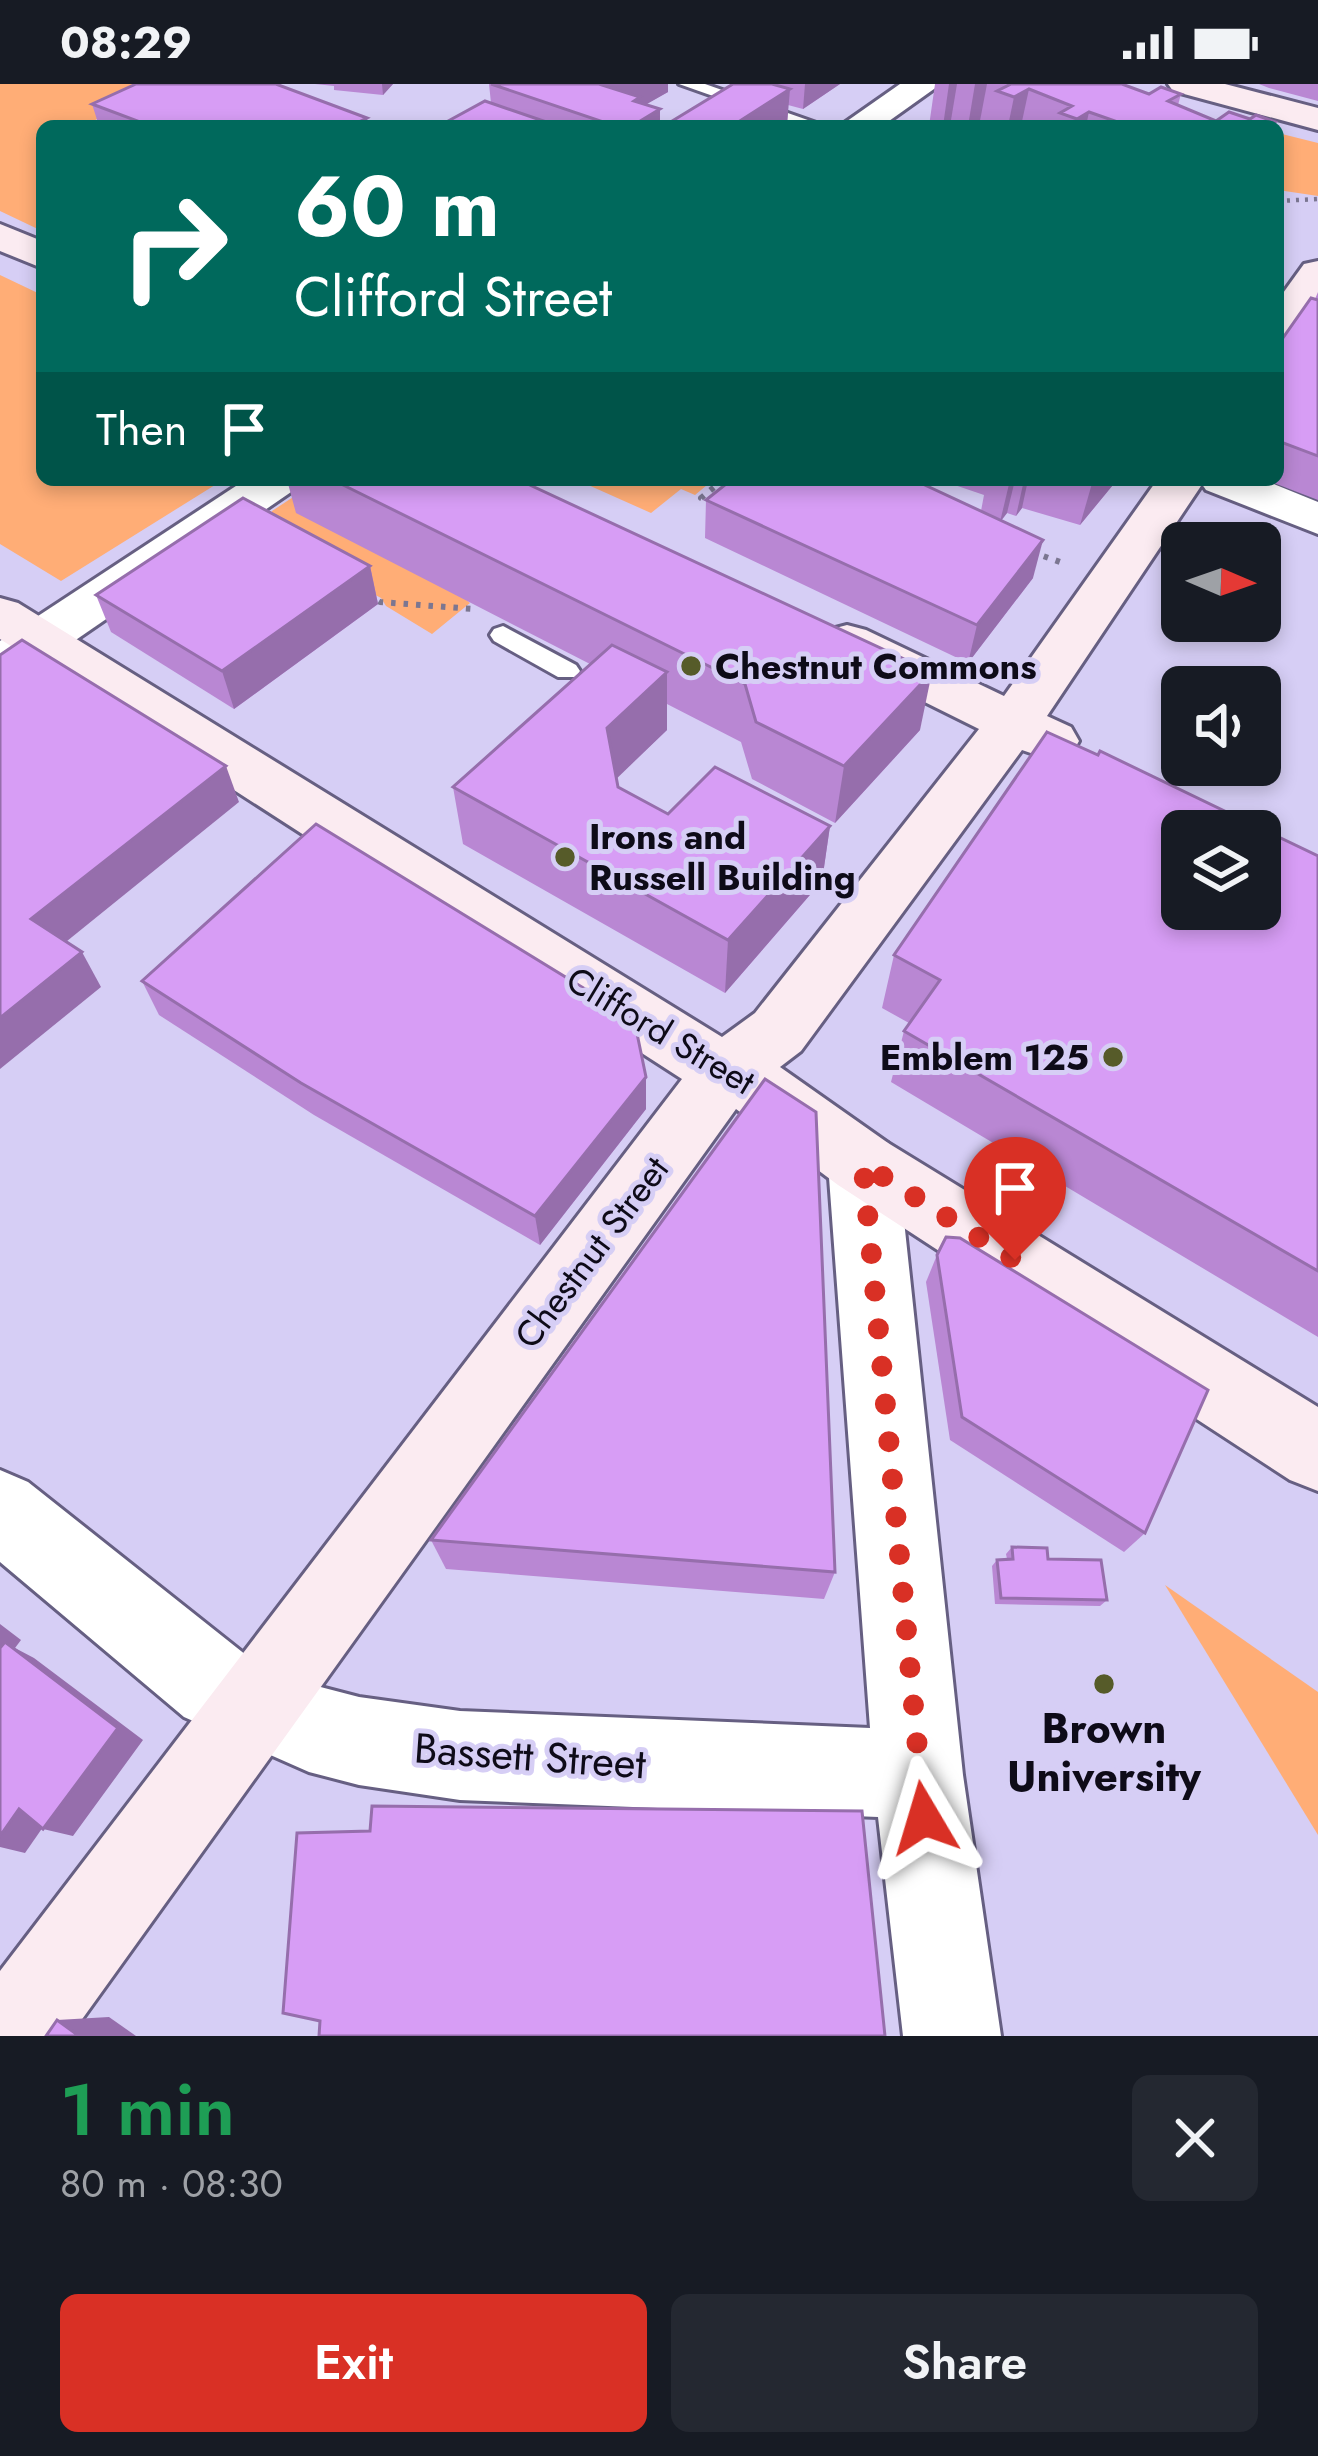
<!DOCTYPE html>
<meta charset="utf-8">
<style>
body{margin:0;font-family:Jost,sans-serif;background:#242831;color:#f1f3f6;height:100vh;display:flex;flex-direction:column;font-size:45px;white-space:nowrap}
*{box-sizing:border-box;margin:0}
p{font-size:39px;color:#9ea1a6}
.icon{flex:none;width:66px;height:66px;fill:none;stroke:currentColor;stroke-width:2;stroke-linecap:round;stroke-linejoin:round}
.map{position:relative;height:1952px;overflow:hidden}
.sheet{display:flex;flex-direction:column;background:#171b24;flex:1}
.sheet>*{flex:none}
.banner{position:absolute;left:36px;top:36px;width:1248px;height:366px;border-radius:18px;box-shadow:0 6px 18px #0003;background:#00695c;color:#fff;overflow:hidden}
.needle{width:78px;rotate:92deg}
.tools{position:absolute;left:1161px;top:438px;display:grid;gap:24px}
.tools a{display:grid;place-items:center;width:120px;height:120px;border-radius:18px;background:#171b24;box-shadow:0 6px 18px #0003;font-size:60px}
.pin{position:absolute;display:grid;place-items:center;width:102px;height:102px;color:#fff;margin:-123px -51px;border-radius:50% 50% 50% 0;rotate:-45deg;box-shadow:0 0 12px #0007}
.pin .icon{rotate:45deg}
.me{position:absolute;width:132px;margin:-66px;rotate:353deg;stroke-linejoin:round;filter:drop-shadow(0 0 9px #0008)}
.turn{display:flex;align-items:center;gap:42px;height:252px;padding:0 60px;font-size:54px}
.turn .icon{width:156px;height:156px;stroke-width:2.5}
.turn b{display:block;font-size:84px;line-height:102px}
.then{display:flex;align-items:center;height:114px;padding:0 60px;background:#0003;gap:24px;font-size:45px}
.round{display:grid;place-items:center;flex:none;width:126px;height:126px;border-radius:18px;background:#242831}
.head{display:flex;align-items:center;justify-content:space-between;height:204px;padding:0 60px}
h1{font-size:72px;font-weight:600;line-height:90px;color:#1e9e55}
.primary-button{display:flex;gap:24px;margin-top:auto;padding:24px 60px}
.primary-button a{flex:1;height:138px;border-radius:18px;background:#d93025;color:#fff;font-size:48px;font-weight:600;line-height:138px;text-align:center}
.primary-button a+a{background:#242831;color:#f1f3f6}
.status{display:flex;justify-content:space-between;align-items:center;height:84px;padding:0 60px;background:#171b24;direction:ltr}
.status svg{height:33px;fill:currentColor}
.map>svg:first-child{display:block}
.green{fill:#ffad76}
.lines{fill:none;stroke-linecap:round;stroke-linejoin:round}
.lane-casing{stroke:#665f82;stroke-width:6}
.street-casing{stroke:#665f82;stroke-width:6}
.secondary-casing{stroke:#665f82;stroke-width:6}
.path-far1{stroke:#7b7691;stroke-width:4.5;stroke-dasharray:3 6;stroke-linecap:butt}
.path{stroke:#7b7691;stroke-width:6;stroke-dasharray:4.5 8;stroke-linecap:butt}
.lane{fill:#fff;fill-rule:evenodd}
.street{fill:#fff;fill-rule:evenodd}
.secondary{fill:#fbebf1;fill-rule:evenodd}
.wall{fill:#b987d3}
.shaded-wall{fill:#966eac}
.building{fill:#d79df5;stroke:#966eac;stroke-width:3;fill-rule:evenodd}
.route{stroke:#d93025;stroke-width:21;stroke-dasharray:0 37.8}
.poi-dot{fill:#565b29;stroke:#d6cef5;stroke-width:4.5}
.labels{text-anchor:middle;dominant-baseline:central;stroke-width:10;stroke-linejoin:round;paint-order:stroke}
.poi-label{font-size:36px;font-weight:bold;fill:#0e0b18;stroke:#d6cef5;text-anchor:start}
.street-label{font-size:36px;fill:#0e0b18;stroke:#d6cef5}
.near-poi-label{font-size:42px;font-weight:bold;fill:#0e0b18;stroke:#d6cef5}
.near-street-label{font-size:42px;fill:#0e0b18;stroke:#d6cef5}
</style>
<div class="status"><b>08:29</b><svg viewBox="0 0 49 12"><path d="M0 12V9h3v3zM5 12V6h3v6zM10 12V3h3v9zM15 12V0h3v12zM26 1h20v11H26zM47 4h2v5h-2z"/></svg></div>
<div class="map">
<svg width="1318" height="1952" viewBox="0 0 1318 1952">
<rect width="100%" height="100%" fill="#d6cef5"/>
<g class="green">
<polygon points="0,0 147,0 94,37 42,42 42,147 0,127"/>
<polygon points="1278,49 1318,59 1318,112 1278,106"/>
<polygon points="0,191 42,211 42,396 223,396 61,497 0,460"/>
<polygon points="319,396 470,519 432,550 386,522 381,514 265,452 272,427"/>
<polygon points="577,396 713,396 695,411 681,405 651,429"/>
<polygon points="1165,1501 1318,1608 1318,1751"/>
</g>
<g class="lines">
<g class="lane-casing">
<g id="lane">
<polygon points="679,0 705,0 825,42 798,42"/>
<polygon points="503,542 576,581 580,587 576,593 558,593 494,557 490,551 494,545"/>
</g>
</g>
<g class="street-casing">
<g id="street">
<polygon points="900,0 941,0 882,42 840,42"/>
<polygon points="245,396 301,396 294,406 19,595 0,600 0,557"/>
<polygon points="1199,396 1264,396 1318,418 1318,450 1206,406"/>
<polygon points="863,1050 888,1059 898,1080 963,1691 1001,1952 903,1952 878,1733 460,1716 359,1701 309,1688 184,1633 0,1478 0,1386 28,1398 246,1571 309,1600 359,1613 460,1627 870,1644 828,1080 838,1059"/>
</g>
</g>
<g class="secondary-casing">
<g id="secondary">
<polygon points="1168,0 1225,0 1318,24 1318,46 1173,7"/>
<polygon points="0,140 42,157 42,184 0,167"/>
<polygon points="1318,177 1318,219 1293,255 1278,259 1278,216 1304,180"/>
<polygon points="1157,396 1205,396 1047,632 1071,643 1079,657 1071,671 1051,676 1022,666 801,967 780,983 888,1059 1318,1323 1318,1407 1290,1396 838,1101 736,1025 70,1952 0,1952 0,1887 682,995 0,555 0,514 18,519 722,953 755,929 979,645 828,570 821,558 828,546 847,541 866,546 1004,612"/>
</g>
</g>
<polyline class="path-far1" points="1278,117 1318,115"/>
<g class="path">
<polyline points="713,419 701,414 723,396"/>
<polyline points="1032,468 1060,478"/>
<polyline points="368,511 380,518 473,525"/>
</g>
<use href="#lane" class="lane"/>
<use href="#street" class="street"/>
<use href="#secondary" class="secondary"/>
</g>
<g class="wall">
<polygon points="315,0 393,0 383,11 334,6 334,2"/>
<polygon points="489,0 668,8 646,20 660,25 660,42 439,42 491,19"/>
<polygon points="733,0 840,0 803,25 788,21 787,41 785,42 664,42"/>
<polygon points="935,0 1122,0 1149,10 1181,10 1178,21 1216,37 1250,35 1275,38 1274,42 929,42"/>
<polygon points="1259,0 1318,0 1318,17 1269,4"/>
<polygon points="92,20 367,34 368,42 99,42"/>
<polygon points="1318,208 1318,416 1266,396 1278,396 1278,261 1315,215"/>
<polygon points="287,396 519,396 920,646 835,739 752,695 741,658 667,620 667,646 616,694 618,703 668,730 830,742 822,797 725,909 463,760 453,703 590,580 296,429"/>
<polygon points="940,396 1117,396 1080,441 1022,424 1016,432 1007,429 1001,437 1033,494 968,579 705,454 706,416 981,427 984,411"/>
<polygon points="370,482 378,520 234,625 111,548 96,511"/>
<polygon points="1318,772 1318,1253 891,998 904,947 909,939 882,924 894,871"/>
<polygon points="142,897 646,993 646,1025 540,1161 314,1031 159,931"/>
<polygon points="937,1171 1145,1449 1124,1468 950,1356 926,1198"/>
<polygon points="431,1456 835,1488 824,1515 446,1485"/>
<polygon points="1012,1463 1048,1475 1107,1516 1100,1522 995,1520 992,1482 997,1476 1007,1475 1006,1470"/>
</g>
<g class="shaded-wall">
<polygon points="382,0 393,0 383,11"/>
<polygon points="591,0 668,0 668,8 640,24 660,25 660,42 632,42"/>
<polygon points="805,0 840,0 803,25"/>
<polygon points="949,0 957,0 950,42 943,42"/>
<polygon points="975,0 987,0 979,42 968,42"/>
<polygon points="790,5 787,41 785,42 732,42"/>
<polygon points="1029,5 1021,42 1008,42 1014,13"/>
<polygon points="1089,28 1086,42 1075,42 1077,35"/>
<polygon points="367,34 368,42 350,42"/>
<polygon points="1010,396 1015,396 1007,429 1000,438"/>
<polygon points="1024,396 1028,396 1022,424 1016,432"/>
<polygon points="1093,396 1117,396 1080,441"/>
<polygon points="1043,456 1033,494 968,579 977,541"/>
<polygon points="370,482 378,520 234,625 222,587"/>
<polygon points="667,588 667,646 610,701 607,644"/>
<polygon points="932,588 920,646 835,739 844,682"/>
<polygon points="226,682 239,718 51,870 31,835"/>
<polygon points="830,742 822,797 725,909 728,856"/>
<polygon points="82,868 101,903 0,985 0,934"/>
<polygon points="646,993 646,1025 540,1161 535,1132"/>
<polygon points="0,1540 21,1556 15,1564 34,1574 143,1656 73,1752 43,1745 0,1583"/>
<polygon points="19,1725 50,1733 25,1769 0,1763 0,1752"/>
<polygon points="109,1933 136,1952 79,1952 57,1936"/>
</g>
<g class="building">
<polygon points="136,0 276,0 367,34 350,42 121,42 135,36 92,20"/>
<polygon points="491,0 599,0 640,13 634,17 660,25 632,42 615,42"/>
<polygon points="733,0 772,0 790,5 732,42 664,42"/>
<polygon points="1007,0 1122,0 1149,10 1161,3 1181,10 1168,17 1216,37 1229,28 1250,35 1256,31 1275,38 1269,42 1109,42 1115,37 1089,28 1077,35 1060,29 1072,22 1029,5 1014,13 997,7 1009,1"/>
<polygon points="485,17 558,42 439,42"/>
<polygon points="1311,214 1318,216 1318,372 1278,357 1278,261"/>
<polygon points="333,396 519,396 932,588 844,682 756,638 745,600"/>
<polygon points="731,396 914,396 1043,456 977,541 706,416"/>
<polygon points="243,414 370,482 222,587 96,511"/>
<polygon points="22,556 226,682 31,835 82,868 0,934 0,571"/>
<polygon points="612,561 667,588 607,644 618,703 668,730 715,683 830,742 728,856 453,703"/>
<path d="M1047,648L1098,671L1100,667L1318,772V1187L904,947L940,896L894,871ZM1182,747H1260V825H1182Z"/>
<polygon points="316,740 634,935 646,993 535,1132 301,999 142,897"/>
<polygon points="765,995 816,1028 835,1488 431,1456"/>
<polygon points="946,1153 960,1154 1208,1306 1145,1449 962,1333 937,1171"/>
<polygon points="1012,1463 1047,1464 1048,1475 1101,1476 1107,1516 1001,1514 997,1476 1013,1475"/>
<polygon points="5,1558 118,1644 43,1745 19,1725 0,1752 0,1564"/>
<polygon points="372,1722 862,1727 885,1952 319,1952 320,1937 283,1929 297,1749 370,1747"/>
<polygon points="57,1936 79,1952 46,1952"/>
</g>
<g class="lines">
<polyline class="route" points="924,1734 863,1080 1015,1176"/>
</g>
<g class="poi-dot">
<circle cx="691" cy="582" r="12"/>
<circle cx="565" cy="773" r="12"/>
<circle cx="1113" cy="973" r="12"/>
<circle cx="1104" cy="1600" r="12"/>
</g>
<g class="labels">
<g class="poi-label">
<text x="715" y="582">Chestnut Commons</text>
<text x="589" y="752">Irons and<tspan x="589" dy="41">Russell Building</tspan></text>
<text x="1089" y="973" text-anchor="end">Emblem 125</text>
</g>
<g class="street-label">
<text transform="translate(661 946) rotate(31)">Clifford Street</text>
<text transform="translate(591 1168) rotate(-53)">Chestnut Street</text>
</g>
<g class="near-poi-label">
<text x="1104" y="1644">Brown<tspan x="1104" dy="48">University</tspan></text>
</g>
<g class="near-street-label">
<text transform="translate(530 1672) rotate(4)">Bassett Street</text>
</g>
</g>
</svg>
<div class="tools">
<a><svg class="needle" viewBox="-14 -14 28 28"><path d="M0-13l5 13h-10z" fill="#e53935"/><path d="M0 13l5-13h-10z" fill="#9ea1a6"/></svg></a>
<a><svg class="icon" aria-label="sound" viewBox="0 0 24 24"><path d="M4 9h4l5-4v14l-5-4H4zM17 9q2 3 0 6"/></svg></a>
<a><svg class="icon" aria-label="layers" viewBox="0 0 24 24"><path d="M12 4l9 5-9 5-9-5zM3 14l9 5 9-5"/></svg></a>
</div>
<div class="pin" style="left:1015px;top:1176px;background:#d93025"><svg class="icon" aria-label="arrive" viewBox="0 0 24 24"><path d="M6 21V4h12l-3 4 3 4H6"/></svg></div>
<svg class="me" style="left:924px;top:1734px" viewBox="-20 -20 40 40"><path d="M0-17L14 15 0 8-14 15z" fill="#d93025" stroke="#fff" stroke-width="4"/></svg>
<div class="banner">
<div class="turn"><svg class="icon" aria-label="right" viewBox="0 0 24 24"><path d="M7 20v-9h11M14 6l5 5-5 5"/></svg><div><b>60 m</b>Clifford Street</div></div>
<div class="then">Then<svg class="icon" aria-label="arrive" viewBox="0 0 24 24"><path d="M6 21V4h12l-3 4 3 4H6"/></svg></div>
</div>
</div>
<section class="sheet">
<div class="head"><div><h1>1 min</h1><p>80 m · 08:30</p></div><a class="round"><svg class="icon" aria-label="close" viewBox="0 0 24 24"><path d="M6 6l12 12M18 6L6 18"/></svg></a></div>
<div class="primary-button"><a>Exit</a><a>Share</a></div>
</section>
